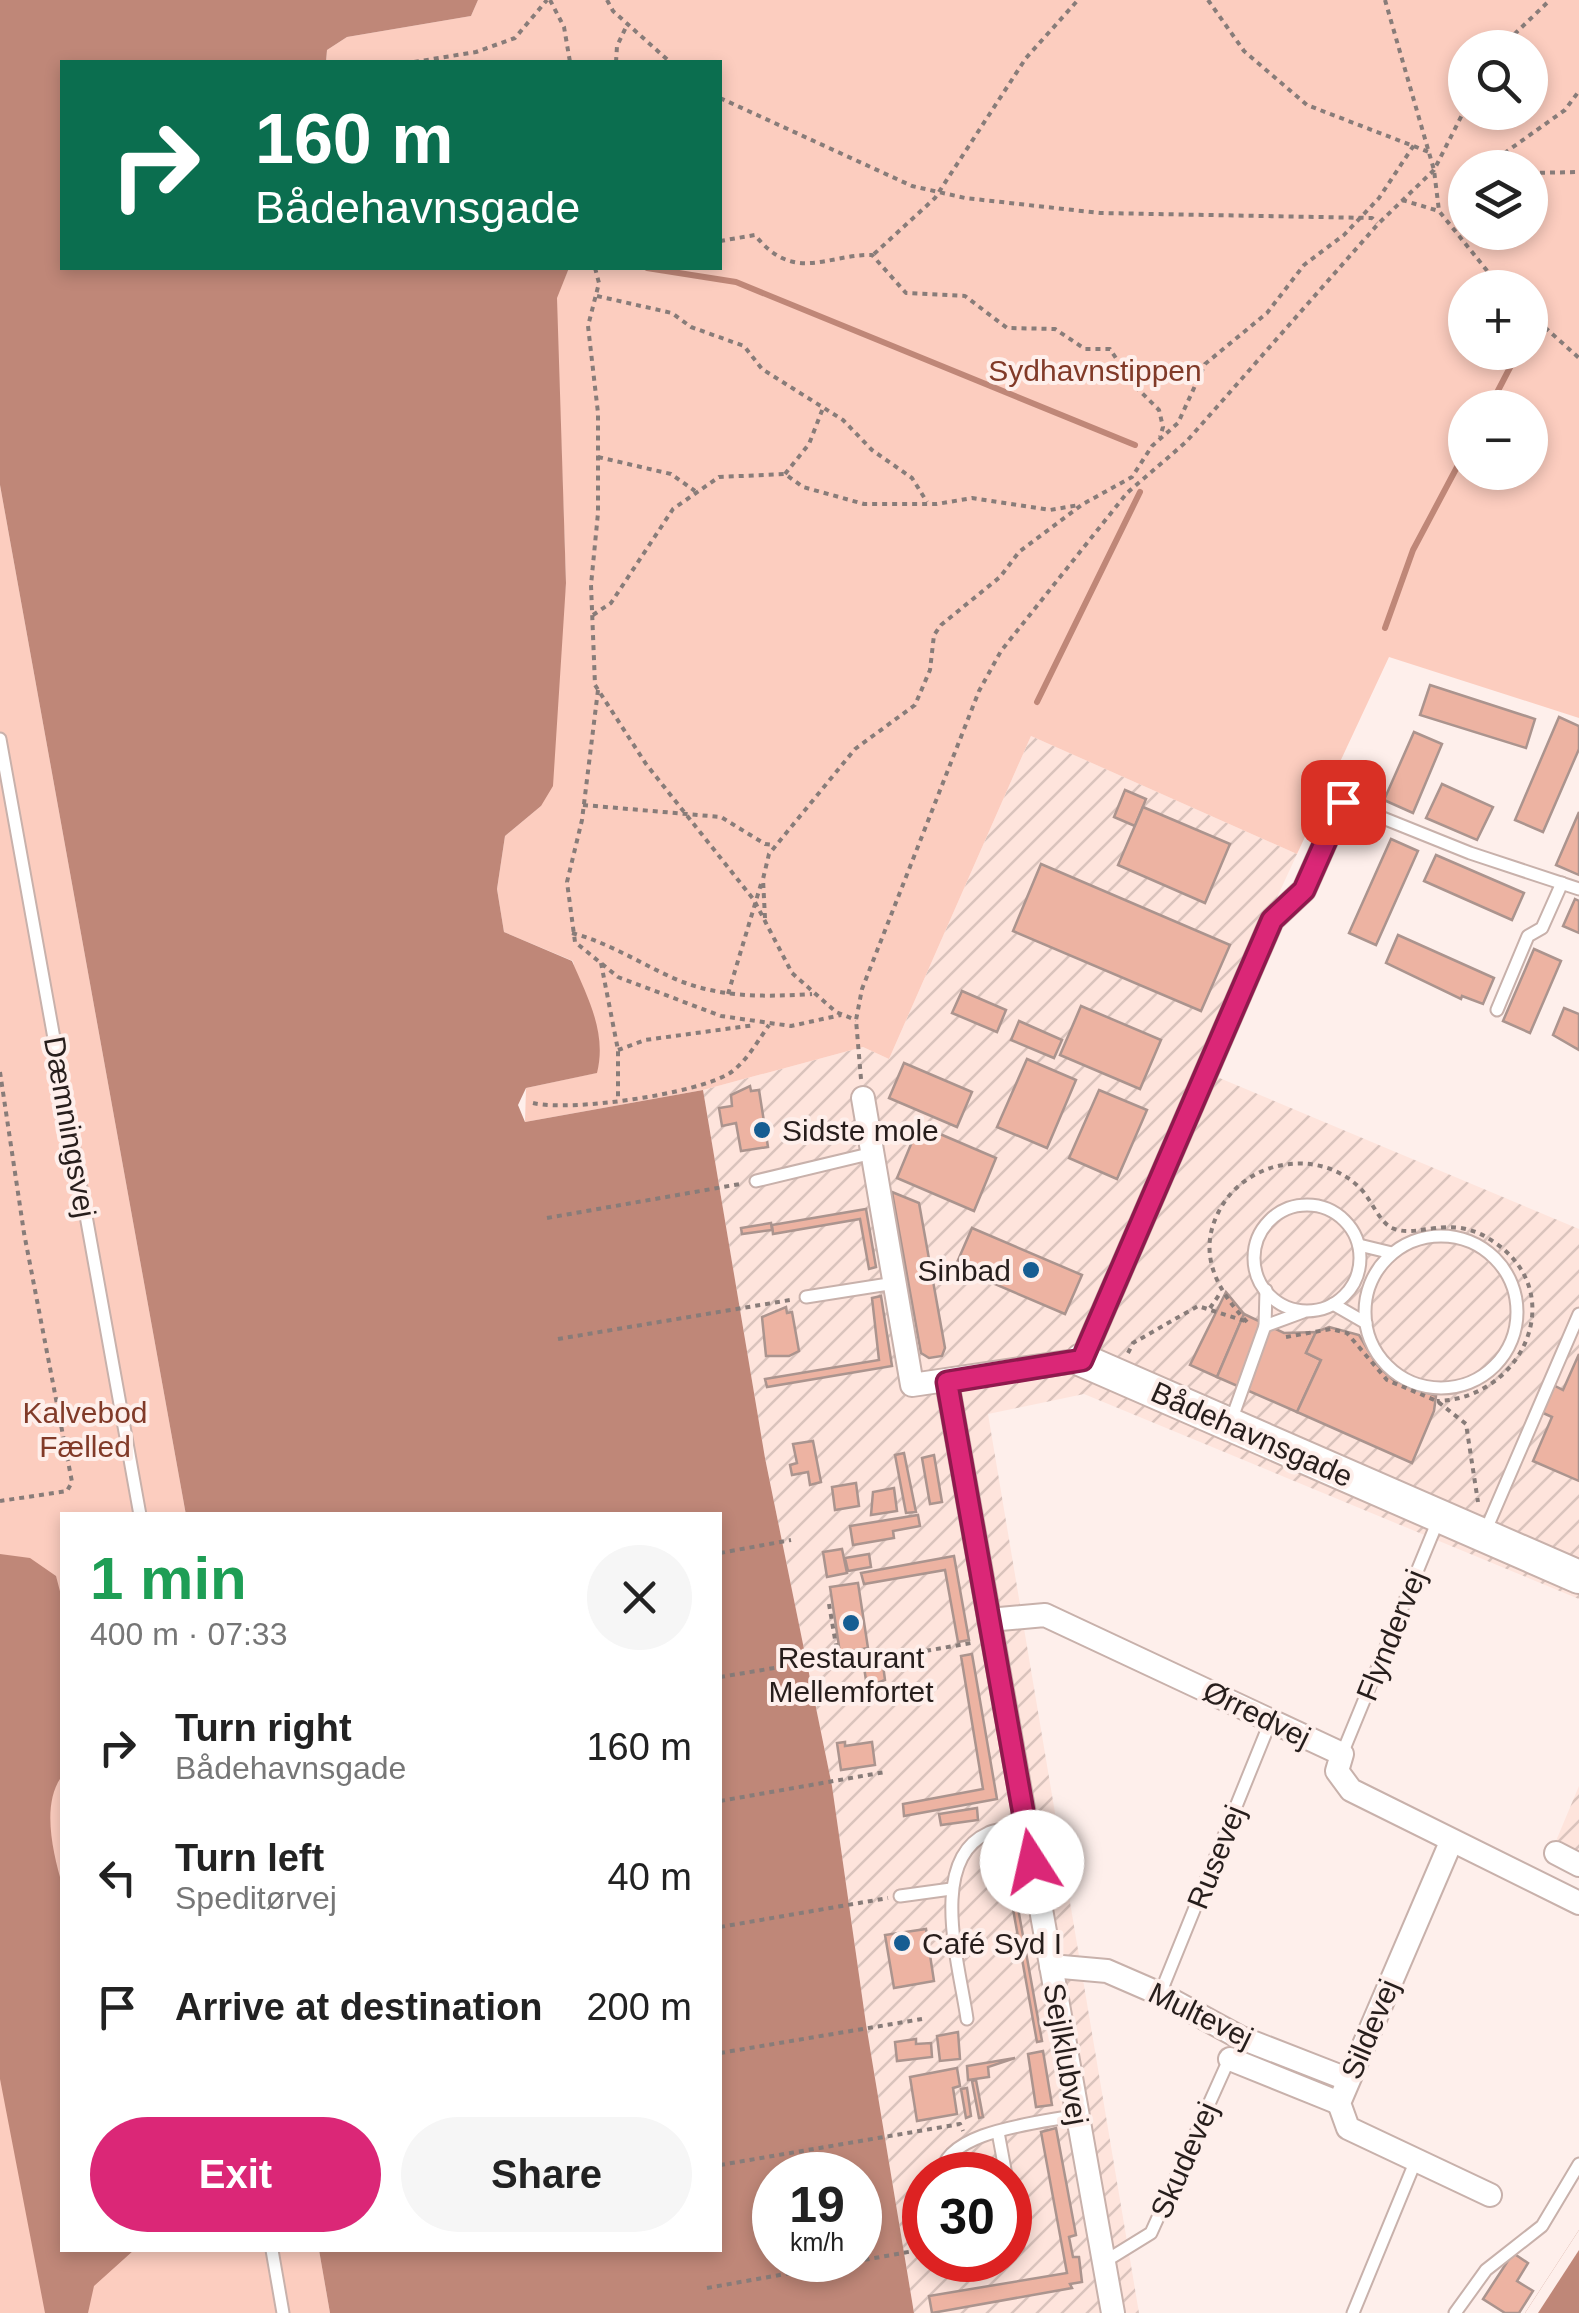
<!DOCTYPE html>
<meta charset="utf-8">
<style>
body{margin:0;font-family:Arial,sans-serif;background:#f6f6f6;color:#222;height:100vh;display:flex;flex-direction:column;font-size:38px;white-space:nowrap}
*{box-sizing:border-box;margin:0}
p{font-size:32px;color:#767676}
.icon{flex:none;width:55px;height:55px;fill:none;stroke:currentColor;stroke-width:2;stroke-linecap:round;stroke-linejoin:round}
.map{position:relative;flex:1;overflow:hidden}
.panel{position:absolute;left:60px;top:1512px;width:662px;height:740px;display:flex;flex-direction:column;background:#fff;border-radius:0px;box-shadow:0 5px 15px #0003}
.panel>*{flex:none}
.hud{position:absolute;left:60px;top:60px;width:662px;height:210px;border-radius:0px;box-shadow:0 5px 15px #0003;background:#0b6e4f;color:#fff;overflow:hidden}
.buttons{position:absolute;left:1448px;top:30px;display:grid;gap:20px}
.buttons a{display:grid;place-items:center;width:100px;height:100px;border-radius:50%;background:#fff;box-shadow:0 5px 15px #0003;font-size:50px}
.speed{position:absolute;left:752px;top:2152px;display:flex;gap:20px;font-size:50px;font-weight:700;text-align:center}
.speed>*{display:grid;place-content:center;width:130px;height:130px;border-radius:50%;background:#fff;box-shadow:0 5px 15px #0003;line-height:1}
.speed small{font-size:25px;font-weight:400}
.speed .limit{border:15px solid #d22;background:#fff;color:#111}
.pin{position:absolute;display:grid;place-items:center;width:85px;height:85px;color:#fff;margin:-42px;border-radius:20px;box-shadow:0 5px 15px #0006}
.me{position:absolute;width:110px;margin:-55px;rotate:350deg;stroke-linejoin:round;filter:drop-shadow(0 0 8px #0008)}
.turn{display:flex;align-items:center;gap:35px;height:210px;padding:0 30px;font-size:45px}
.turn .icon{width:130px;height:130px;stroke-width:2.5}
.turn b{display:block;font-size:70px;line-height:85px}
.round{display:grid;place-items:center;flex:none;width:105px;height:105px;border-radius:52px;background:#f6f6f6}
.head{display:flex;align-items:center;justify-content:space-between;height:170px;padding:0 30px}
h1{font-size:60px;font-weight:600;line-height:75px;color:#1e9e55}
.cta{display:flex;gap:20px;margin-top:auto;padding:20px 30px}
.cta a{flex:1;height:115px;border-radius:60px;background:#db2777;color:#fff;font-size:40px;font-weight:600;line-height:115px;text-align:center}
.cta a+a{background:#f6f6f6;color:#222}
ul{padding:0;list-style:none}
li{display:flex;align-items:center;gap:30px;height:130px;padding:0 30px}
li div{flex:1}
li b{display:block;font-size:38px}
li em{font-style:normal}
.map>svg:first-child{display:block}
.industrial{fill:url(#industrial-furrows);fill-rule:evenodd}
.grass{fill:#fccdbf;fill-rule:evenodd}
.water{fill:#bf8778;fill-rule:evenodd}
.pier{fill:#feefeb}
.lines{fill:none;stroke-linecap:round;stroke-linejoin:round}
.stream{stroke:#bf8778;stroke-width:6}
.building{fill:#edb3a2;stroke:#ab948e;stroke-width:2.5}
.lane-casing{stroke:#c8b1ab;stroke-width:15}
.street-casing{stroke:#c8b1ab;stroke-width:26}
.secondary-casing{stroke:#c8b1ab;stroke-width:36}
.path{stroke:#887c79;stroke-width:4;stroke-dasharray:5 5;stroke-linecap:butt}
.lane{stroke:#fff;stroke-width:11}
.street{stroke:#fff;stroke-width:22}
.secondary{stroke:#fff;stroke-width:32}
.route-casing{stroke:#8e194d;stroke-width:25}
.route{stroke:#db2777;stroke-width:18}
.poi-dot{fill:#165d92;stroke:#feefeb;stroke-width:4}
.labels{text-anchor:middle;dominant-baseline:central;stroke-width:8;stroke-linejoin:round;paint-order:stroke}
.park-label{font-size:30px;fill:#813a28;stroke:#feefeb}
.street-label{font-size:30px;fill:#271e1c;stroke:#feefeb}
.poi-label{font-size:30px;fill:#271e1c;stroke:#feefeb;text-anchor:start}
</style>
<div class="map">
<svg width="1579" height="2313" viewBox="0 0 1579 2313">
<defs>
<pattern id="industrial-furrows" width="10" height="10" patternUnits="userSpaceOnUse" patternTransform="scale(2.5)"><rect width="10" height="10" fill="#fee4dc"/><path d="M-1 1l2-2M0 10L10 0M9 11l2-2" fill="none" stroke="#dac3bc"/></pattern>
</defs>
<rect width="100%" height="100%" fill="#feefeb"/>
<g class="industrial">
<path d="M1031,736L1297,854L1198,1069L1579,1229V1599L1084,1394L988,1414L1139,2313H914L866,2024L832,1786L765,1458L703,1090L863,1047L889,1059ZM925,2175H1010V2260H925Z"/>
<polygon points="1579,1786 1579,1874 1548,1860"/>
</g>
<g class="grass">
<path d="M478,0H1579V718L1389,657L1297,854L1031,736L889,1059L863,1047L703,1090L525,1122L526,1088L596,1073L573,961L504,932L497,889L505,836L541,806L566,583L556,298L569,268H720V62H326L327,50L347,37L471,16ZM1465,48H1530V112H1465ZM1465,168H1530V232H1465ZM1465,288H1530V352H1465ZM1465,408H1530V472H1465Z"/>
<polygon points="0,485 186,1515 62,1515 62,2250 319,2250 330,2313 0,2313"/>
</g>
<g class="water">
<path d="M0,0H478L471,16L347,37L327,50L326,62H62V268H569L557,298L566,583L553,786L541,806L505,836L497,889L504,932L572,961C588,998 607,1033 597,1073L526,1088L518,1105L525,1122L703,1090L765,1458L832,1786L866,2024L914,2313H330L319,2250H720V1515H186L0,485ZM775,2175H860V2260H775Z"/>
<path d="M0,1554L30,1558L56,1576L62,1599V1776C41,1804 53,1853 62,1884V2250H134L94,2286L88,2313H45L0,2079Z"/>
<polygon points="1579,2230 1579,2313 1525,2313"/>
</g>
<polygon class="pier" points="1579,2230 1579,2250 1538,2313 1525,2313"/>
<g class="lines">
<g class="stream">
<polyline points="647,268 736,282 1135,445"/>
<polyline points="1489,408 1518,352"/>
<polyline points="1385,628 1413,550 1465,452"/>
<polyline points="1037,702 1140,492"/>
</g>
</g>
<g class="building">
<polygon points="1430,685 1535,719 1526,748 1420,715"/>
<polygon points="1559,717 1579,726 1579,749 1543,832 1515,820"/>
<polygon points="1414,732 1442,744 1413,813 1384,800"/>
<polygon points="1442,784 1493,807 1477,840 1426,818"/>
<polygon points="1125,790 1146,799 1135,826 1114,817"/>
<polygon points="1143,807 1230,844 1205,903 1118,865"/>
<polygon points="1579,812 1579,875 1556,865"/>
<polygon points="1391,839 1418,851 1376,945 1349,933"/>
<polygon points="1436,855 1524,893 1512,920 1424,881"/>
<polygon points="1041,864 1230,945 1201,1011 1013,931"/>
<polygon points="1575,899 1579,901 1579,933 1563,926"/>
<polygon points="1398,935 1494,978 1483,1004 1462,996 1461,999 1386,963"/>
<polygon points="1534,949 1561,961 1530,1033 1503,1021"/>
<polygon points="962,991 1006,1010 997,1032 952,1013"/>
<polygon points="1081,1006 1161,1040 1140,1089 1060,1055"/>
<polygon points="1564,1008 1579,1014 1579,1050 1553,1035"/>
<polygon points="1019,1021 1062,1040 1054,1058 1011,1040"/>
<polygon points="1027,1059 1076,1080 1047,1148 997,1127"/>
<polygon points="904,1063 972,1092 957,1127 889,1098"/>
<polygon points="750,1086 751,1091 759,1090 768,1147 741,1151 736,1123 722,1126 719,1108 732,1106 731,1095"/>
<polygon points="1099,1090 1147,1110 1117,1179 1069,1158"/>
<polygon points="919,1125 996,1158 974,1211 897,1178"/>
<polygon points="892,1192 919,1203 945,1348 942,1356 929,1358 921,1353"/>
<polygon points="866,1209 876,1267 869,1269 860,1219 773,1234 772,1225"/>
<polygon points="771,1223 772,1230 742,1234 741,1228"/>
<polygon points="972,1228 1082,1275 1065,1314 955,1267"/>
<polygon points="1226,1292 1244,1314 1217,1377 1190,1365"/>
<polygon points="881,1296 892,1366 767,1387 765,1379 879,1360 872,1298"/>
<polygon points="786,1307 787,1313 792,1312 799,1351 789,1356 766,1356 762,1317"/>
<polygon points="1244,1314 1284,1333 1316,1332 1306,1353 1321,1360 1297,1412 1217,1377"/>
<polygon points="1329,1327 1359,1335 1377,1365 1393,1380 1436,1396 1434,1411 1412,1463 1297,1412 1321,1360 1306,1353 1316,1332"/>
<polygon points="1579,1354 1579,1481 1533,1461 1552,1417 1541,1412 1553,1385 1563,1390"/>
<polygon points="813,1441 821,1482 810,1485 808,1472 792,1475 790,1465 797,1463 793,1444"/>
<polygon points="904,1453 916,1512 906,1513 895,1455"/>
<polygon points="934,1455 942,1502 930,1504 922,1458"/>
<polygon points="856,1483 859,1506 835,1510 832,1487"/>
<polygon points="894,1488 897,1511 871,1515 873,1492"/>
<polygon points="918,1515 920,1526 893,1531 894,1538 853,1545 850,1526"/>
<polygon points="842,1549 847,1573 827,1577 823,1552"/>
<polygon points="869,1554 871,1567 848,1571 845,1558"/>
<polygon points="954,1556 969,1640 958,1642 945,1570 864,1584 861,1573"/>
<polygon points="858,1583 868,1648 840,1653 830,1587"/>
<polygon points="972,1654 997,1799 904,1816 903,1804 983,1789 961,1656"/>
<polygon points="883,1665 885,1680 867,1687 864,1667"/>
<polygon points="845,1742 845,1746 872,1742 875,1765 841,1770 837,1743"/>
<polygon points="977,1808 978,1820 941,1825 939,1814"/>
<polygon points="1005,1836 1042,2041 1037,2042 1000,1837"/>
<polygon points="926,1929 934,1981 894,1988 885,1935"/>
<polygon points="958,2032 960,2059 940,2061 937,2036"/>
<polygon points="916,2039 916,2044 931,2043 932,2057 897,2061 895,2042"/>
<polygon points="1043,2051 1052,2105 1036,2107 1028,2054"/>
<polygon points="1015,2058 988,2067 989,2077 968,2080 967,2066"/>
<polygon points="957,2068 960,2086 953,2088 957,2114 917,2121 910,2077"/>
<polygon points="976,2080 983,2117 979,2118 972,2081"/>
<polygon points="967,2088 971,2116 966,2118 961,2089"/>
<polygon points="1056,2128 1076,2235 1069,2237 1073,2257 1079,2257 1082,2282 1070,2284 1072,2288 932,2313 929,2296 1067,2273 1041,2132"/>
<polygon points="1513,2253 1528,2263 1517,2281 1533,2291 1519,2313 1505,2313 1483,2299"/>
</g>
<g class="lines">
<g class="lane-casing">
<g id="lane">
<polyline points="0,739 140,1515"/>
<polyline points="1343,802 1470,853 1579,889"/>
<polyline points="1497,1010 1528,936 1542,928 1562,883"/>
<polyline points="756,1181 873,1153"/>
<circle cx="1307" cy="1258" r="53"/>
<circle cx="1441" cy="1312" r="76"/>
<polyline points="1359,1245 1392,1253"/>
<polyline points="806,1297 895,1283"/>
<polyline points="1333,1304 1366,1323"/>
<polyline points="1265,1326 1303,1312"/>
<polyline points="1231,1421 1265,1326 1266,1290"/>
<polyline points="1485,1532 1579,1314"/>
<polyline points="1342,1754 1439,1518"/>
<polyline points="900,1896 951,1889"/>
<polyline points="1160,1994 1271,1720"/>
<path d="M967,2019C960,1968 927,1860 988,1833C998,1828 1015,1828 1026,1827"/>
<polyline points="998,2132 1006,2175"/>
<path d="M941,2175C945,2130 1041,2123 1077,2115"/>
<polyline points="1010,2201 1018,2247"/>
<polyline points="272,2250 283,2313"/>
<polyline points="1104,2262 1151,2233 1231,2055"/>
<polyline points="1353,2313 1416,2160"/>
<polyline points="1455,2313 1486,2270 1542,2226 1579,2164"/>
</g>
</g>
<g class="street-casing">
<g id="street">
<polyline points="863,1098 912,1385 1082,1360 1272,920 1304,890 1343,802"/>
<polyline points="947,1382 1113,2313"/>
<polyline points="989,1620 1045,1615 1342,1754 1337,1771 1351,1790 1579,1903"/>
<polyline points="1451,1842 1339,2103 1348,2128 1490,2195"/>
<polyline points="1556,1853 1579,1865"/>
<polyline points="1051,1966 1107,1971 1160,1994 1239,2037 1347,2079"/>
<polyline points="1230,2059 1339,2103"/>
</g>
</g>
<g class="secondary-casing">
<polyline id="secondary" points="1082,1360 1579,1577"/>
</g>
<g class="path">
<polyline points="550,0 564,27 570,62"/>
<polyline points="607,0 613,11 670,62"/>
<polyline points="1208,0 1244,51 1307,105 1429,152"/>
<polyline points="1385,0 1434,170 1439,211 1501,288"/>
<polyline points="1500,48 1550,0"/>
<polyline points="414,62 476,52 515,38 547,0"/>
<polyline points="616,62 617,46 627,25"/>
<polyline points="720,98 912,186 965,198 1100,213 1372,218 1377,223"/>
<polyline points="1491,168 1499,157 1565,110 1579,91"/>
<polyline points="1530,173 1579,172"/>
<polyline points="1402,200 1439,211"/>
<path d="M720,241L755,235C794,284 827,254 872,255L906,293L965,296L1007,328L1055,329L1085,349H1110L1133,384L1159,410L1163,427L1160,437"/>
<polyline points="874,254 935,198 1026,58 1078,0"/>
<polyline points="595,268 599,283 588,326 598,413 598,513 591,585 595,685 646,764 754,900 792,973 836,1012 856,1020"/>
<polyline points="597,296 672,313 691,327 744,346 762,369 843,420 872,450 912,478 927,502"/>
<polyline points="1530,314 1579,358"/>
<polyline points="598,457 671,474 695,491"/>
<polyline points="785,474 809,444 823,408"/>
<polyline points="593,615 611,603 673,509 719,477 785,474 803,487 864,504 937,504 972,498 1050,510 1079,505"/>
<polyline points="598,690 582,820 567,882 575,942 618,977 721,1016 791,1026 841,1015"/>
<polyline points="583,805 721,817 765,844 774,845"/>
<polyline points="765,918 763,879 769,854 855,749 915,705 930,670 934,635 941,625 1000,577 1019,552 1083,504 1132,477 1152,446 1178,423 1205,364 1267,313 1304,265 1344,235 1379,198 1414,145"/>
<path d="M572,933C609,943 638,962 673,978C719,998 763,997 812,994"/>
<polyline points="601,963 618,1050 618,1101"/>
<polyline points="728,994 761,884"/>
<polyline points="618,1050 645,1040 755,1025"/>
<polyline points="0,1072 24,1233 72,1482 67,1491 0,1501"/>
<polyline points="861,1079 856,1020 862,989 979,691 1001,651 1127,493 1186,442 1378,224 1434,170 1465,109"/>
<path d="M533,1103C571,1112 697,1094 730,1073C747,1061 757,1042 769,1025"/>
<polyline points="547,1218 740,1184"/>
<polyline points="1210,1308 1221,1292"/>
<path d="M1247,1322C1218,1291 1197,1255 1218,1213C1243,1161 1316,1146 1359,1187C1371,1198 1378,1221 1392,1228C1419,1240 1450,1211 1494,1242C1571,1294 1522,1399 1437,1401"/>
<polyline points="1286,1337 1331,1329 1347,1333 1387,1380 1437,1401 1466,1424 1478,1502"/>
<polyline points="558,1339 790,1300"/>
<polyline points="1128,1353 1133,1343 1198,1306 1245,1321"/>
<polyline points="720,1553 791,1540"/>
<polyline points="829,1604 838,1657"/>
<polyline points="720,1677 871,1652 885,1658 971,1643"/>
<polyline points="720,1801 885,1772"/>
<polyline points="720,1927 888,1898"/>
<polyline points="720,2053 922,2019"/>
<polyline points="720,2165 960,2124 963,2131"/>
<polyline points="707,2288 925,2249"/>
</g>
<use href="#lane" class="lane"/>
<use href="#street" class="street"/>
<use href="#secondary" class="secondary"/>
</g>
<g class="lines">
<g class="route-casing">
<polyline id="route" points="1032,1862 947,1382 1082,1360 1272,920 1304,890 1343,802"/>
</g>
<use href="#route" class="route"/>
</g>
<g class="poi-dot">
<circle cx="762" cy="1130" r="10"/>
<circle cx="1031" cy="1270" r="10"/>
<circle cx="851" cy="1623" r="10"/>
<circle cx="902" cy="1943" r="10"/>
</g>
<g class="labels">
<g class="park-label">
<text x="1095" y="370">Sydhavnstippen</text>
<text x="85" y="1412">Kalvebod<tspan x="85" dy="34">Fælled</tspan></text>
</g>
<g class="street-label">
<text transform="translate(70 1127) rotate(80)">Dæmningsvej</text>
<text transform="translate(1252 1434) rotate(24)">Bådehavnsgade</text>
<text transform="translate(1391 1635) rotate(-68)">Flyndervej</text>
<text transform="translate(1257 1714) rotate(26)">Ørredvej</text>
<text transform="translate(1216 1857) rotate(-68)">Rusevej</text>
<text transform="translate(1201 2015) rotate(26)">Multevej</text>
<text transform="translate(1370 2029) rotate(-67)">Sildevej</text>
<text transform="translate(1066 2054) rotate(80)">Sejlklubvej</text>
<text transform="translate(1184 2160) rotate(-66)">Skudevej</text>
</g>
<g class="poi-label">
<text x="782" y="1130">Sidste mole</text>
<text x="1011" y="1270" text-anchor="end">Sinbad</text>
<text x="851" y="1657" text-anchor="middle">Restaurant<tspan x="851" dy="34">Mellemfortet</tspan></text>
<text x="922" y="1943">Café Syd I</text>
</g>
</g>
</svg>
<div class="buttons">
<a><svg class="icon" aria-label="search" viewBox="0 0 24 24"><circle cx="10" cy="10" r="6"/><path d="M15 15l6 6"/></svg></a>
<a><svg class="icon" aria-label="layers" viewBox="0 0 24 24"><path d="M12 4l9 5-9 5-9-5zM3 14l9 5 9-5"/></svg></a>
<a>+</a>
<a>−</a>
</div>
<div class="speed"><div>19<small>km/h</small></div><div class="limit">30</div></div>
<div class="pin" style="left:1343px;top:802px;background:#d93025"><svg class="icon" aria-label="arrive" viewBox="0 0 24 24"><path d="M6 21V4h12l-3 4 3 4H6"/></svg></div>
<svg class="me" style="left:1032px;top:1862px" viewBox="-20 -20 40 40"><circle r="19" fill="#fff"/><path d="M0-13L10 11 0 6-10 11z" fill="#db2777"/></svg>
<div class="hud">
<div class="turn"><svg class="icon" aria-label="right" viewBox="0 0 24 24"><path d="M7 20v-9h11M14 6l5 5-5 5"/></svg><div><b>160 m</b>Bådehavnsgade</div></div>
</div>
<section class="panel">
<div class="head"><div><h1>1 min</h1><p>400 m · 07:33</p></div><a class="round"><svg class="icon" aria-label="close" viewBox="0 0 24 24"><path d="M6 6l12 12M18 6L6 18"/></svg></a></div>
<ul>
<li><svg class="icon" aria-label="right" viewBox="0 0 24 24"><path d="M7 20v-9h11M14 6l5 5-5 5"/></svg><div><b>Turn right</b><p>Bådehavnsgade</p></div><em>160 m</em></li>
<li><svg class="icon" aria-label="left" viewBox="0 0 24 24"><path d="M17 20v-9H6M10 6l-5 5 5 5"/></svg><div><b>Turn left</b><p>Speditørvej</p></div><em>40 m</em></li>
<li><svg class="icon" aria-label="arrive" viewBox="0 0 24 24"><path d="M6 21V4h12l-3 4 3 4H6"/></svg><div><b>Arrive at destination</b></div><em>200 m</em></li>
</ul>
<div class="cta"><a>Exit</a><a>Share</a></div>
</section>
</div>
